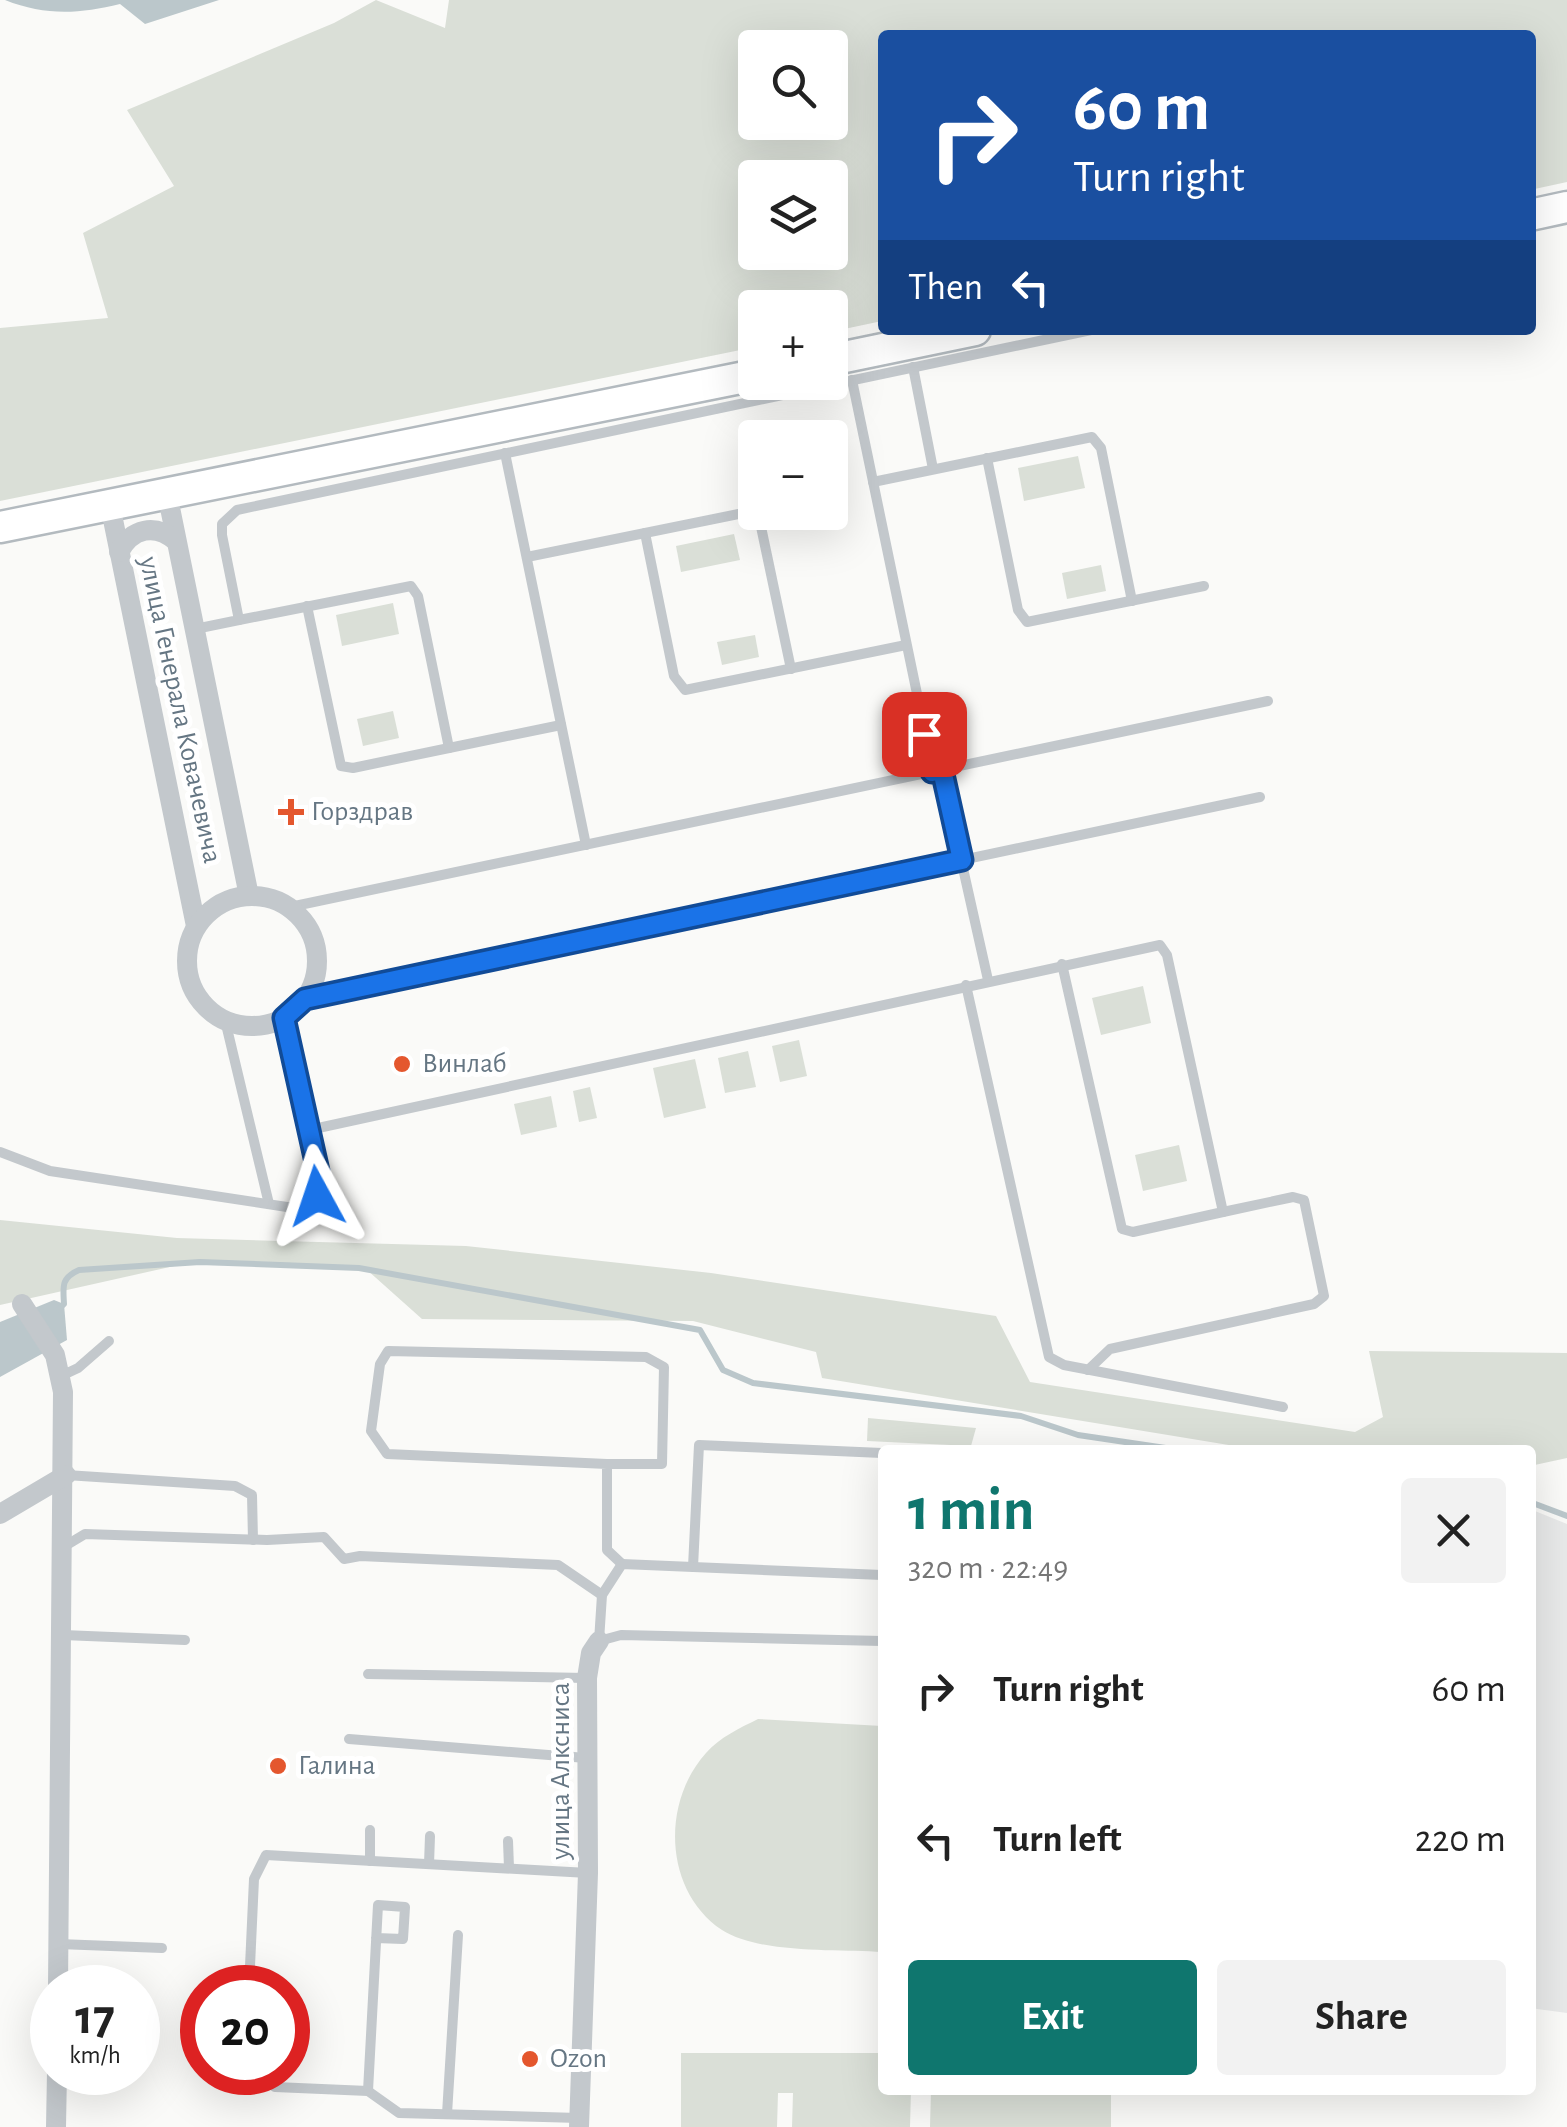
<!DOCTYPE html>
<meta charset="utf-8">
<style>
body{margin:0;font-family:"Alegreya Sans",sans-serif;background:#f2f2f2;color:#222;height:100vh;display:flex;flex-direction:column;font-size:38px;white-space:nowrap}
*{box-sizing:border-box;margin:0}
p{font-size:32px;color:#767676}
.icon{flex:none;width:55px;height:55px;fill:none;stroke:currentColor;stroke-width:2;stroke-linecap:round;stroke-linejoin:round}
.map{position:relative;flex:1;overflow:hidden}
.drawer{position:absolute;left:878px;top:1445px;width:658px;height:650px;display:flex;flex-direction:column;background:#fff;border-radius:10px;box-shadow:0 10px 40px #0002}
.drawer>*{flex:none}
.hud{position:absolute;left:878px;top:30px;width:658px;height:305px;border-radius:10px;box-shadow:0 10px 40px #0002;background:#1a4fa0;color:#fff;overflow:hidden}
.buttons{position:absolute;left:738px;top:30px;display:grid;gap:20px}
.buttons a{display:grid;place-items:center;width:110px;height:110px;border-radius:10px;background:#fff;box-shadow:0 10px 40px #0002;font-size:50px}
.speed{position:absolute;left:30px;top:1965px;display:flex;gap:20px;font-size:50px;font-weight:700;text-align:center}
.speed>*{display:grid;place-content:center;width:130px;height:130px;border-radius:50%;background:#fff;box-shadow:0 10px 40px #0002;line-height:1}
.speed small{font-size:25px;font-weight:400}
.speed .limit{border:15px solid #d22;background:#fff;color:#111}
.pin{position:absolute;display:grid;place-items:center;width:85px;height:85px;color:#fff;margin:-42px;border-radius:20px;box-shadow:0 5px 15px #0006}
.me{position:absolute;width:110px;margin:-55px;rotate:355deg;stroke-linejoin:round;filter:drop-shadow(0 0 8px #0008)}
.turn{display:flex;align-items:center;gap:35px;height:210px;padding:0 30px;font-size:45px}
.turn .icon{width:130px;height:130px;stroke-width:2.5}
.turn b{display:block;font-size:70px;line-height:85px}
.then{display:flex;align-items:center;height:95px;padding:0 30px;background:#0003;gap:20px;font-size:38px}
.round{display:grid;place-items:center;flex:none;width:105px;height:105px;border-radius:10px;background:#f2f2f2}
.head{display:flex;align-items:center;justify-content:space-between;height:170px;padding:0 30px}
h1{font-size:60px;font-weight:700;line-height:75px;color:#0f766e}
.primary-button{display:flex;gap:20px;margin-top:auto;padding:20px 30px}
.primary-button a{flex:1;height:115px;border-radius:10px;background:#0f766e;color:#fff;font-size:40px;font-weight:700;line-height:115px;text-align:center}
.primary-button a+a{background:#f2f2f2;color:#222}
ul{padding:0;list-style:none}
li{display:flex;align-items:center;gap:30px;height:150px;padding:0 30px}
li div{flex:1}
li b{display:block;font-size:38px}
li em{font-style:normal}
.map>svg:first-child{display:block}
.built{fill:#e8e9e9}
.green{fill:#dadfd7;fill-rule:evenodd}
.water{fill:#bbc7cb}
.lines{fill:none;stroke-linecap:round;stroke-linejoin:round}
.stream{stroke:#bbc7cb;stroke-width:6}
.secondary-casing{stroke:#b3babf;stroke-width:35}
.lane{stroke:#c3c8cc;stroke-width:10}
.street{stroke:#c3c8cc;stroke-width:20}
.secondary{stroke:#fff;stroke-width:30}
.route-casing{stroke:#114b97;stroke-width:25}
.route{stroke:#1a73e8;stroke-width:18}
.poi-dot{fill:#e4572e;stroke:#fff;stroke-width:4}
.labels{text-anchor:middle;dominant-baseline:central;stroke-width:10;stroke-linejoin:round;paint-order:stroke}
.street-label{font-size:28px;fill:#657683;stroke:#fff}
.poi-label{font-size:28px;fill:#657683;stroke:#fff;text-anchor:start}
</style>
<div class="map">
<svg width="1567" height="2127" viewBox="0 0 1567 2127">
<rect width="100%" height="100%" fill="#fafaf8"/>
<polygon class="built" points="1530,1509 1567,1524 1567,2013 1530,2008 1534,1563 1530,1562"/>
<g class="green">
<path d="M376,0L445,28L449,0H1567V182L1530,190V35H882V321L830,332V308H755V347L0,501V328L108,318L83,233L174,186L127,110L334,23ZM755,48H830V122H755ZM755,178H830V252H755Z"/>
<polygon points="1078,456 1085,488 1024,501 1018,468"/>
<polygon points="734,534 740,560 681,572 676,546"/>
<polygon points="1101,565 1106,591 1067,599 1062,573"/>
<polygon points="393,603 399,634 342,646 336,615"/>
<polygon points="755,635 759,657 722,665 717,642"/>
<polygon points="393,711 399,738 363,746 357,719"/>
<polygon points="1143,986 1151,1023 1101,1035 1092,998"/>
<polygon points="799,1040 807,1076 780,1082 772,1046"/>
<polygon points="748,1051 756,1087 725,1093 718,1058"/>
<polygon points="695,1059 706,1108 664,1118 653,1068"/>
<polygon points="590,1087 597,1118 579,1122 573,1091"/>
<polygon points="551,1096 557,1127 521,1135 514,1104"/>
<polygon points="1179,1145 1187,1181 1143,1191 1135,1155"/>
<polygon points="0,1220 177,1238 466,1246 711,1273 996,1316 1030,1382 1355,1432 1383,1417 1369,1351 1567,1353 1567,1458 1530,1466 1530,1450 1259,1450 822,1378 816,1352 693,1321 422,1319 366,1269 201,1260 0,1305"/>
<polygon points="868,1418 976,1428 971,1446 867,1441"/>
<path d="M758,1719L882,1726V1952C839,1949 759,1954 722,1930C664,1891 661,1803 706,1753C720,1737 740,1728 758,1719Z"/>
<polygon points="681,2053 882,2053 882,2090 911,2090 910,2127 792,2127 793,2093 778,2093 777,2127 681,2127"/>
<polygon points="931,2090 1111,2090 1111,2127 930,2127"/>
</g>
<g class="water">
<path d="M5,0H219L145,24L120,4C79,14 45,16 5,0Z"/>
<polygon points="54,1300 64,1304 67,1340 0,1377 0,1322"/>
</g>
<g class="lines">
<g class="stream">
<path d="M59,1309L64,1304C63,1286 61,1278 79,1270L200,1262L359,1268L700,1330L723,1370L753,1383L1021,1416L1078,1435L1179,1450"/>
<polyline points="1530,1502 1567,1516"/>
</g>
<g class="secondary-casing">
<g id="secondary">
<polyline points="1530,215 1567,207"/>
<polyline points="830,360 975,330"/>
<polyline points="0,527 755,375"/>
</g>
</g>
<g class="lane">
<polyline points="913,367 933,469"/>
<polyline points="852,380 933,771"/>
<polyline points="505,453 586,845"/>
<polyline points="987,458 1018,610 1027,622 1204,586"/>
<polyline points="873,482 1092,437 1101,448 1132,601"/>
<polyline points="645,533 674,676 685,690 906,645"/>
<polyline points="527,557 753,511 760,522 791,669"/>
<polyline points="307,606 341,766 353,768 449,748"/>
<polyline points="239,620 411,586 418,596 449,748 561,725"/>
<polyline points="195,629 239,620 222,535 222,524 237,510 1091,330"/>
<polyline points="941,770 988,980"/>
<polyline points="290,907 1268,701"/>
<polyline points="1062,964 1122,1229 1133,1232 1223,1212"/>
<polyline points="966,985 1049,1357 1064,1365 1283,1407"/>
<polyline points="305,999 1260,797"/>
<polyline points="225,1020 269,1204"/>
<polyline points="309,1130 1160,945 1167,955 1223,1212 1293,1197 1304,1200 1324,1296 1314,1304 1110,1349 1088,1370"/>
<path d="M0,1152L50,1171L287,1207C313,1207 321,1196 318,1171L284,1018"/>
<polyline points="61,1376 78,1368 109,1341"/>
<polyline points="607,1464 662,1464 664,1367 646,1357 388,1351 380,1364 371,1431 387,1454 607,1464 607,1550 622,1564"/>
<polyline points="66,1475 235,1486 252,1495 253,1540"/>
<polyline points="65,1546 85,1534 267,1540 324,1537 344,1559 360,1556 558,1565 602,1595"/>
<polyline points="693,1567 699,1445 882,1453"/>
<polyline points="882,1575 622,1564 602,1595 599,1641 621,1635 882,1641"/>
<polyline points="63,1635 185,1640"/>
<polyline points="368,1674 586,1678"/>
<polyline points="349,1739 586,1758"/>
<polyline points="508,1841 509,1868"/>
<polyline points="370,1861 370,1830"/>
<polyline points="429,1864 430,1836"/>
<polyline points="59,1944 162,1948"/>
<polyline points="249,1988 254,1879 266,1855 588,1873"/>
<polyline points="252,2072 275,2087 368,2091 399,2113 579,2118"/>
<polyline points="368,2091 378,1905 405,1907 403,1939 376,1938"/>
<polyline points="447,2114 458,1935"/>
</g>
<g class="street">
<polyline points="167,493 249,896"/>
<polyline points="110,505 196,926"/>
<path d="M119,552C132,528 155,523 176,541"/>
<circle cx="252" cy="961" r="65"/>
<polyline points="22,1304 55,1355 63,1392 58,1988"/>
<polyline points="0,1514 66,1475"/>
<polyline points="56,2127 57,2072"/>
<polyline points="579,2127 588,1873 587,1678 591,1653 599,1641"/>
</g>
<use href="#secondary" class="secondary"/>
</g>
<g class="lines">
<g class="route-casing">
<polyline id="route" points="317,1196 318,1171 284,1018 305,999 962,860 942,770 932,772 924,734"/>
</g>
<use href="#route" class="route"/>
</g>
<g class="poi-dot">
<path d="M286 797h10v10h10v10h-10v10h-10v-10h-10v-10h10z"/>
<circle cx="402" cy="1064" r="10"/>
<circle cx="278" cy="1766" r="10"/>
<circle cx="530" cy="2059" r="10"/>
</g>
<g class="labels">
<g class="street-label">
<text transform="translate(180 710) rotate(78)">улица Генерала Ковачевича</text>
<text transform="translate(561 1771) rotate(-90)">улица Алксниса</text>
</g>
<g class="poi-label">
<text x="311" y="812">Горздрав</text>
<text x="422" y="1064">Винлаб</text>
<text x="298" y="1766">Галина</text>
<text x="550" y="2059">Ozon</text>
</g>
</g>
</svg>
<div class="buttons">
<a><svg class="icon" aria-label="search" viewBox="0 0 24 24"><circle cx="10" cy="10" r="6"/><path d="M15 15l6 6"/></svg></a>
<a><svg class="icon" aria-label="layers" viewBox="0 0 24 24"><path d="M12 4l9 5-9 5-9-5zM3 14l9 5 9-5"/></svg></a>
<a>+</a>
<a>−</a>
</div>
<div class="speed"><div>17<small>km/h</small></div><div class="limit">20</div></div>
<div class="pin" style="left:924px;top:734px;background:#d93025"><svg class="icon" aria-label="arrive" viewBox="0 0 24 24"><path d="M6 21V4h12l-3 4 3 4H6"/></svg></div>
<svg class="me" style="left:317px;top:1196px" viewBox="-20 -20 40 40"><path d="M0-17L14 15 0 8-14 15z" fill="#1a73e8" stroke="#fff" stroke-width="4"/></svg>
<div class="hud">
<div class="turn"><svg class="icon" aria-label="right" viewBox="0 0 24 24"><path d="M7 20v-9h11M14 6l5 5-5 5"/></svg><div><b>60 m</b>Turn right</div></div>
<div class="then">Then<svg class="icon" aria-label="left" viewBox="0 0 24 24"><path d="M17 20v-9H6M10 6l-5 5 5 5"/></svg></div>
</div>
<section class="drawer">
<div class="head"><div><h1>1 min</h1><p>320 m · 22:49</p></div><a class="round"><svg class="icon" aria-label="close" viewBox="0 0 24 24"><path d="M6 6l12 12M18 6L6 18"/></svg></a></div>
<ul>
<li><svg class="icon" aria-label="right" viewBox="0 0 24 24"><path d="M7 20v-9h11M14 6l5 5-5 5"/></svg><div><b>Turn right</b></div><em>60 m</em></li>
<li><svg class="icon" aria-label="left" viewBox="0 0 24 24"><path d="M17 20v-9H6M10 6l-5 5 5 5"/></svg><div><b>Turn left</b></div><em>220 m</em></li>
</ul>
<div class="primary-button"><a>Exit</a><a>Share</a></div>
</section>
</div>
